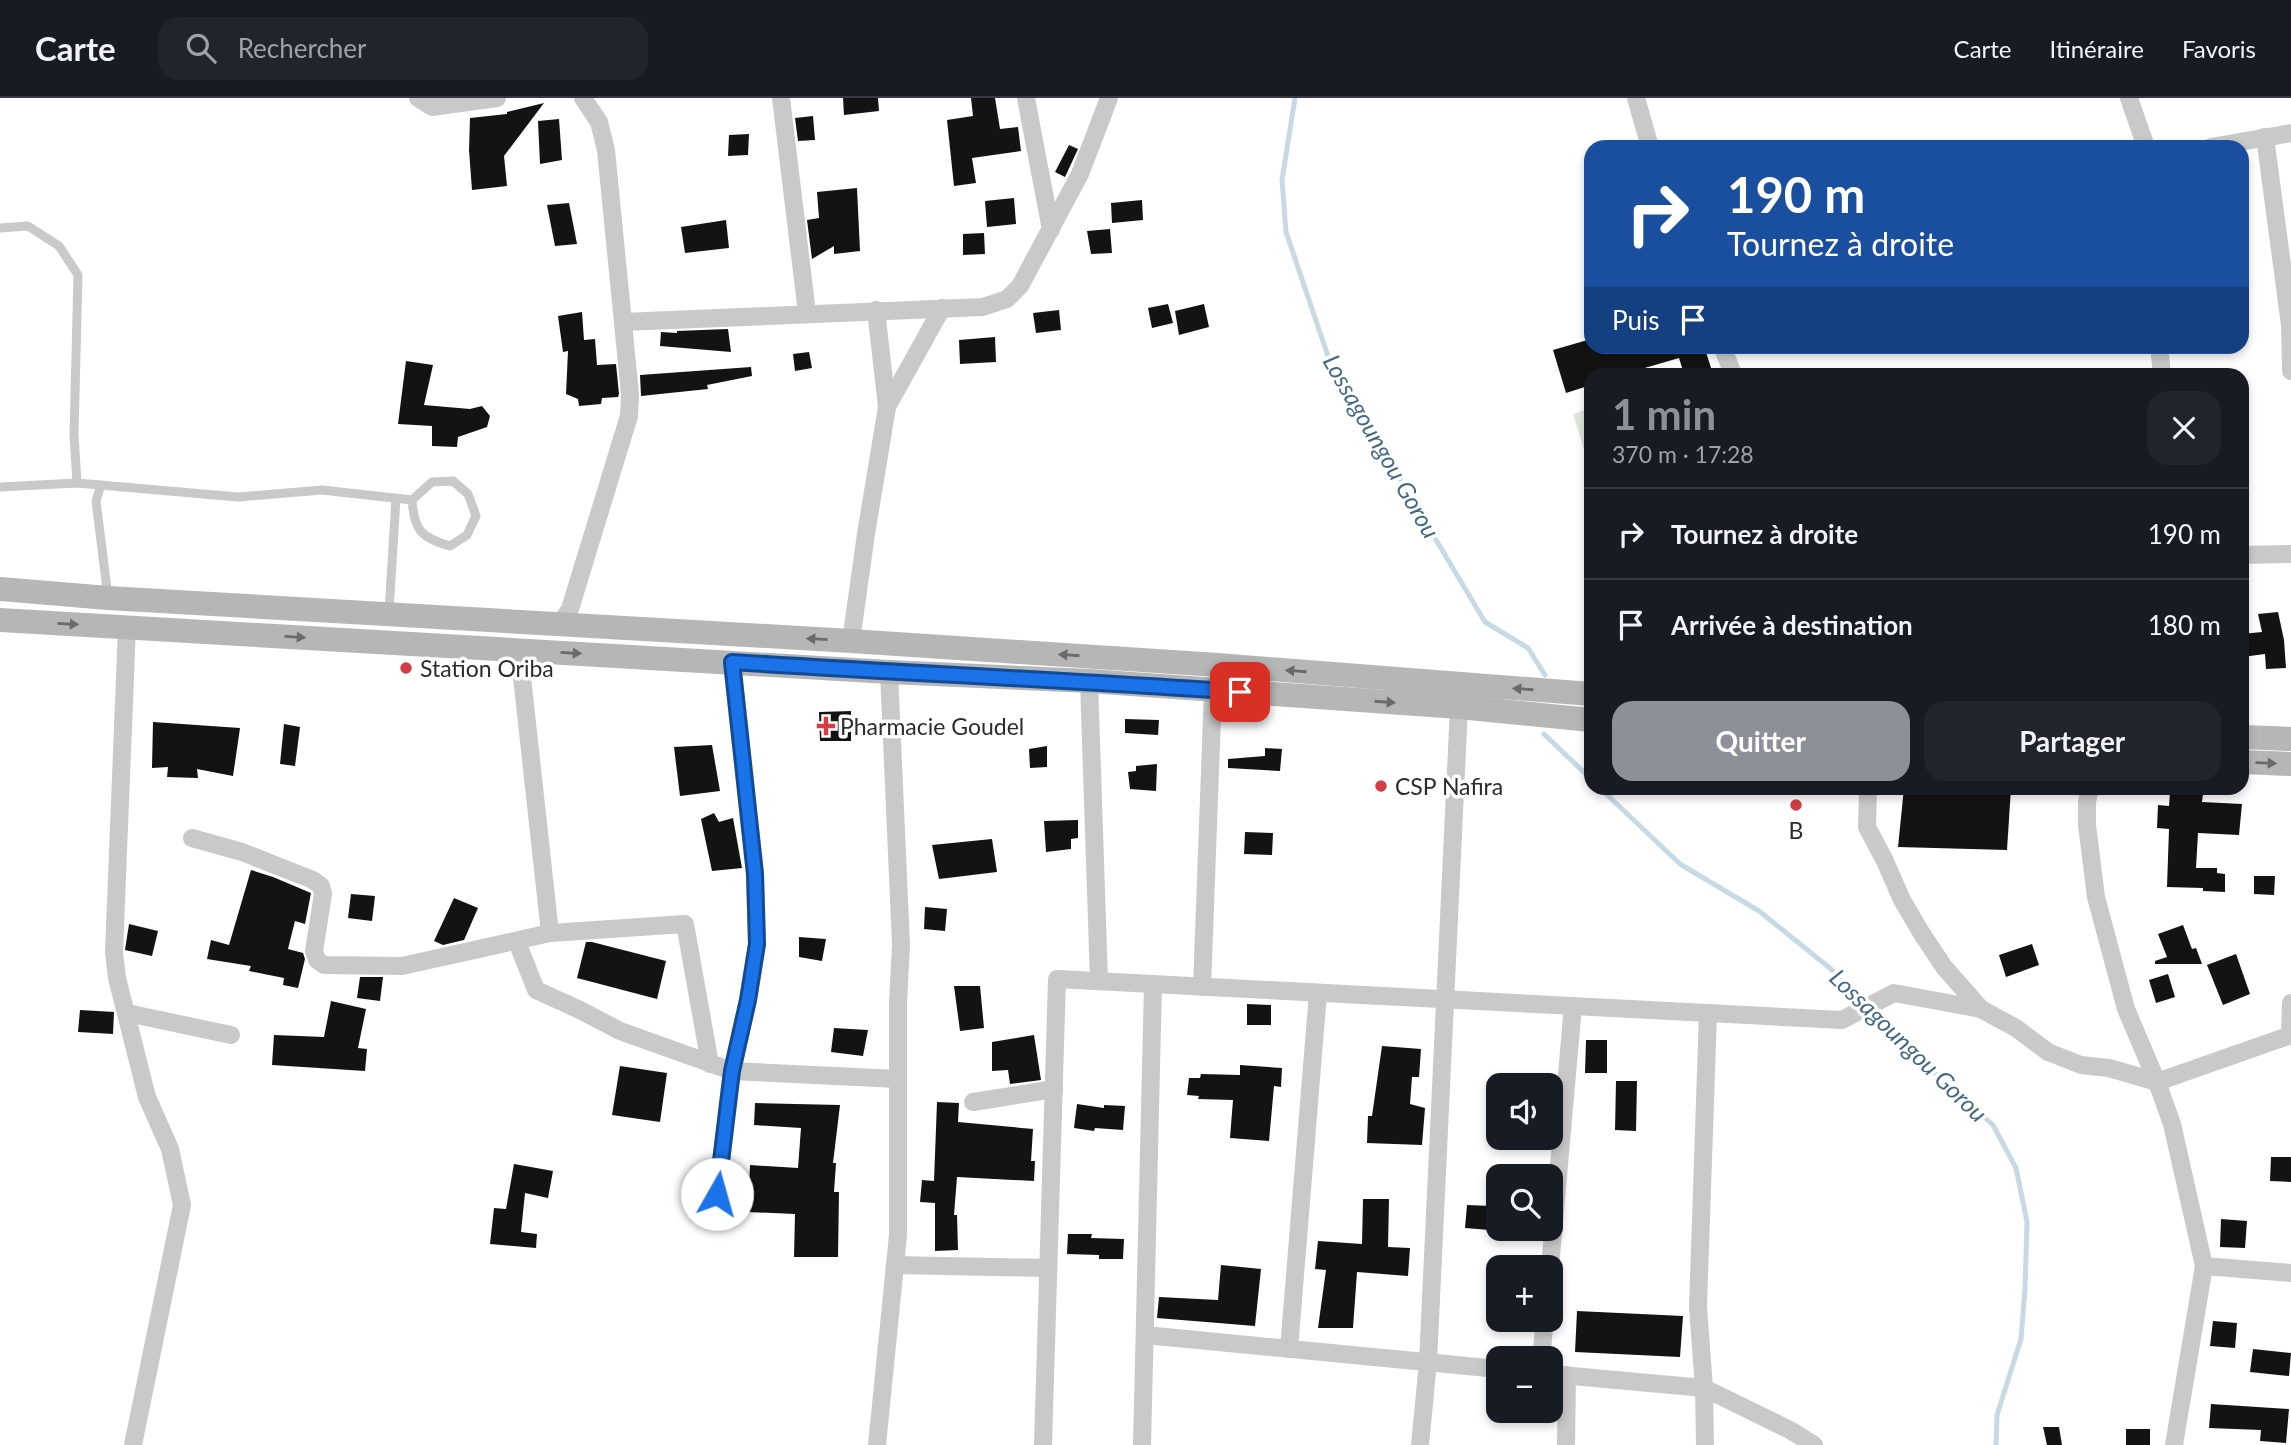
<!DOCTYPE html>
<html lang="fr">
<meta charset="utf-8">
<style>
body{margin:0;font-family:Lato,sans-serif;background:#20242c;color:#f1f3f6;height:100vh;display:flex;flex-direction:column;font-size:26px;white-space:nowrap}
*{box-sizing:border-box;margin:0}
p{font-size:23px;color:#9ea1a6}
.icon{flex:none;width:38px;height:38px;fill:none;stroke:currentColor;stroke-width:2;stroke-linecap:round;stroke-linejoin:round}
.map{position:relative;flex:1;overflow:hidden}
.panel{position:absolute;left:1584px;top:270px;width:665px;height:427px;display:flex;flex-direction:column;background:#171b24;border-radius:21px;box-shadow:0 4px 10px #0003}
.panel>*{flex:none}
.banner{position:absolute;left:1584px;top:42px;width:665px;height:214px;border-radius:21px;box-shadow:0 4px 10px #0003;background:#1a4fa0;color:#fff;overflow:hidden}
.controls{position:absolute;left:1486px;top:975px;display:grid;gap:14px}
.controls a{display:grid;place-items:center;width:77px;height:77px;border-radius:14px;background:#171b24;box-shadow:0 4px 10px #0003;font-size:35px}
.pin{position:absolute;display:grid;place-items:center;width:60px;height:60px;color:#fff;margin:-30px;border-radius:14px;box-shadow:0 4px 10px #0006}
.me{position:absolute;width:77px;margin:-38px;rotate:7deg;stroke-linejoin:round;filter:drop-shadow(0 0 5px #0008)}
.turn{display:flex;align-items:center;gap:24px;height:147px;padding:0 28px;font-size:32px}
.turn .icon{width:91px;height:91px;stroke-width:2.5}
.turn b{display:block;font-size:49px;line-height:60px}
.then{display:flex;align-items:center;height:66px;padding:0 28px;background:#0003;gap:14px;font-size:26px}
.round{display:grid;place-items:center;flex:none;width:74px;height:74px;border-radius:21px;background:#20242c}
.head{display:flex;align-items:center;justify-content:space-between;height:119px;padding:0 28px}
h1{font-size:42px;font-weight:700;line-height:52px;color:#8c9099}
.primary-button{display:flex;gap:14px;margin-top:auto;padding:14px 28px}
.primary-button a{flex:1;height:80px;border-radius:21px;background:#8c9099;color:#fff;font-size:28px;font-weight:700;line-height:80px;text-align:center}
.primary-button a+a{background:#20242c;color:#f1f3f6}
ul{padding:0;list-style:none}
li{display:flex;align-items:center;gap:21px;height:91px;padding:0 28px;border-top:2px solid #363941}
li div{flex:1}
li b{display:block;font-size:26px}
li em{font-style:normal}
header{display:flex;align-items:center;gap:42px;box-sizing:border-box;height:98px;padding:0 35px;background:#171b24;border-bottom:2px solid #363941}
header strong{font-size:33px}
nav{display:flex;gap:38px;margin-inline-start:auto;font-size:24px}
.search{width:490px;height:63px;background:#20242c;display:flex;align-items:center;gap:18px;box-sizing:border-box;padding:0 24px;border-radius:21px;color:#9ea1a6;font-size:26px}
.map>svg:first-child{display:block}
.green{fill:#e1e8da}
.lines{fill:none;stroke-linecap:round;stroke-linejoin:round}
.stream{stroke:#c8d9e6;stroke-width:5}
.building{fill:#131313}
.lane{stroke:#c9c9c9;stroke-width:9}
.street{stroke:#c9c9c9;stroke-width:18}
.secondary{stroke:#b6b6b6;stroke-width:24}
.oneway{fill:#6a6a6a}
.route-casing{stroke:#114b97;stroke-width:18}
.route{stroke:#1a73e8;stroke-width:12}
.poi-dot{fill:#d23f42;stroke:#fff;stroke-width:2.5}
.labels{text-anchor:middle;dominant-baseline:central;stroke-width:7;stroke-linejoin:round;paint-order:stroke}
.poi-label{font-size:23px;fill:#2c2c2c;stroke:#fff;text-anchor:start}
.water-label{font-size:24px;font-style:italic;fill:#436884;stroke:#fff}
</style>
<header>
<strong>Carte</strong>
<div class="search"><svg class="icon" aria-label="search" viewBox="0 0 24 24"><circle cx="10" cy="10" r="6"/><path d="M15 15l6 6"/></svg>Rechercher</div>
<nav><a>Carte</a><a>Itinéraire</a><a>Favoris</a></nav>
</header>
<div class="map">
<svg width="2291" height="1347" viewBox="0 0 2291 1347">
<rect width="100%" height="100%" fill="#fff"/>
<polygon class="green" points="1591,310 1591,368 1589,368 1573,316"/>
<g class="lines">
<g class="stream">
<polyline points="1295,0 1282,82 1286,134 1330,264 1485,524 1528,550 1545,577"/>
<polyline points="1544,636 1591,681"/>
<polyline points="1600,690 1680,766 1759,813 1831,871 1865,912 1993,1027 2016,1070 2027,1124 2025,1191 2021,1241 1997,1317 1996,1347"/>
</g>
</g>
<g class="building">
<polygon points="843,0 878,0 879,13 844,17"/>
<polygon points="971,0 995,0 1000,31 1018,29 1021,53 972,60 976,85 954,88 947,22 973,18"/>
<polygon points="544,5 504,58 507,88 472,92 469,52 470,20 507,16 507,14"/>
<polygon points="813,18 815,42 798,43 795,20"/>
<polygon points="559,21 562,62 540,66 538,23"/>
<polygon points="749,36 748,57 728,58 729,37"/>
<polygon points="1069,47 1078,51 1065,79 1055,74"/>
<polygon points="857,90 860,153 834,156 834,148 812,161 807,122 819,120 817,94"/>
<polygon points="1014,100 1016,126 987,129 985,103"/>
<polygon points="1142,102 1143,122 1112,125 1111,105"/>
<polygon points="569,105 577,146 555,148 547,107"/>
<polygon points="726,122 729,150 685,155 681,129"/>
<polygon points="1110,131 1112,155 1091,156 1087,133"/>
<polygon points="984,135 985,156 963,157 963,136"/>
<polygon points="1168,206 1173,225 1152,230 1148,210"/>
<polygon points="1204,206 1209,229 1179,237 1175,213"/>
<polygon points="1059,212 1061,232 1036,235 1033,215"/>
<polygon points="582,214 584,242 595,241 597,267 616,266 619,296 618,299 602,300 601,306 579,308 578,301 566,296 568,253 563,254 558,218"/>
<polygon points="728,231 731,254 660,248 661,234 677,235 677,233"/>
<polygon points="995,239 996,264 960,266 959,242"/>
<polygon points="1591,241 1591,248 1704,248 1713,276 1684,276 1679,260 1624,276 1591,276 1591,287 1566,295 1553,252"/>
<polygon points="809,254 812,270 795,273 793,256"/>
<polygon points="406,263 433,267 424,307 470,311 482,308 490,318 487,329 458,339 457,349 432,348 432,328 398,326"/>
<polygon points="751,269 752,278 707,287 708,291 641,298 640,277"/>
<polygon points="2278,514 2284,542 2286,570 2266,571 2265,556 2242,559 2242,536 2262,534 2258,516"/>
<polygon points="851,613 851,643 820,643 819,614"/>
<polygon points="1125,621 1159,622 1158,637 1125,635"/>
<polygon points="153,624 240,630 233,678 197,671 198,680 167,679 168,669 152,670"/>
<polygon points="284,626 300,629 295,668 280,666"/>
<polygon points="712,647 720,693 680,698 674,649"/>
<polygon points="1047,648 1047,669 1030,670 1029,651"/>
<polygon points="1265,650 1282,651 1280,673 1228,670 1228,661 1265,658"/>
<polygon points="1157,666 1156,693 1130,691 1128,674 1136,673 1136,668"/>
<polygon points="1904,690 2011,690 2007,752 1898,749"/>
<polygon points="2170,694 2203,696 2202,704 2242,706 2239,737 2198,735 2196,770 2217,770 2217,775 2225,776 2225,794 2203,793 2203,790 2167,789 2169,731 2157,730 2158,707 2169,708"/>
<polygon points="714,715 719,724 733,720 742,770 712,773 701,721"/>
<polygon points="1078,722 1078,740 1071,741 1071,751 1046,754 1044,723"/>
<polygon points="1245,734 1273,735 1272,757 1244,756"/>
<polygon points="992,741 997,774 939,781 932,747"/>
<polygon points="251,772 273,779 311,795 305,826 295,823 288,851 303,855 305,861 298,890 283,887 284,880 249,873 251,868 207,861 211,842 229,847"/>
<polygon points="2254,778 2275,778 2274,797 2254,796"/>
<polygon points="351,796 375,798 372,823 348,820"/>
<polygon points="454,800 478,810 464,842 443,847 434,843"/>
<polygon points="925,809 947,811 945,833 924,831"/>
<polygon points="129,826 158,833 152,858 125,852"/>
<polygon points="2183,827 2192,851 2196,850 2202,866 2155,866 2155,863 2167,859 2158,836"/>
<polygon points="799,839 826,841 822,863 799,859"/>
<polygon points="586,844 592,844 666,863 657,901 577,880"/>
<polygon points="2032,846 2039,867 2006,879 1999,857"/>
<polygon points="2236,856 2250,896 2223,907 2207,867"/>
<polygon points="2168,876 2175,899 2156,905 2149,882"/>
<polygon points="360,879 383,879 380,903 357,900"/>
<polygon points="954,888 980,888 984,930 960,933"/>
<polygon points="331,903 366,911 358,950 367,951 365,973 272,967 274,937 324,939"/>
<polygon points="1247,906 1271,907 1271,927 1247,927"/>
<polygon points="80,912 114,914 113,936 78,934"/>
<polygon points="834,930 868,932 863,958 831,954"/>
<polygon points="1034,937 1041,982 1010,986 1008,972 992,973 992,944"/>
<polygon points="1586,942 1607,942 1607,975 1585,975"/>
<polygon points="1382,948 1421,951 1419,979 1412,979 1410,1006 1425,1010 1422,1047 1367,1045 1368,1018 1372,1018"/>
<polygon points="1240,967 1282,970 1281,989 1274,988 1269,1043 1230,1040 1233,1002 1198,1001 1199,998 1187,997 1189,980 1200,980 1201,976 1240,977"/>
<polygon points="620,968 667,975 660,1024 612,1017"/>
<polygon points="1616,983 1637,983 1636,1033 1615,1032"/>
<polygon points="937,1004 959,1005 958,1024 1033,1031 1031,1063 1035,1063 1034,1083 957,1079 954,1117 957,1117 958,1152 935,1153 935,1105 920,1104 922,1082 934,1083"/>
<polygon points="755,1005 840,1007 833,1065 836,1065 834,1094 839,1094 838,1159 794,1159 795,1116 748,1114 750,1067 798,1070 801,1030 754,1027"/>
<polygon points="1077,1006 1104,1010 1104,1007 1125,1008 1123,1032 1095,1030 1094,1033 1074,1030"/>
<polygon points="2271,1059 2291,1059 2291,1084 2270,1083"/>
<polygon points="514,1066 553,1073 548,1100 525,1095 521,1134 537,1136 536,1150 490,1146 494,1110 506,1111"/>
<polygon points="1363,1101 1389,1101 1388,1149 1410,1150 1408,1178 1357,1174 1353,1230 1318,1230 1326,1172 1315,1171 1318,1143 1362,1146"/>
<polygon points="1467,1107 1491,1108 1490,1132 1465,1130"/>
<polygon points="2221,1121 2247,1123 2245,1150 2220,1149"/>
<polygon points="1068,1136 1092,1136 1091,1140 1124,1141 1123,1161 1099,1161 1099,1157 1067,1156"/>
<polygon points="1221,1167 1261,1171 1255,1228 1157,1220 1159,1199 1218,1202"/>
<polygon points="1577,1213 1683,1218 1680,1259 1575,1254"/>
<polygon points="2213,1223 2237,1225 2235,1250 2210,1248"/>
<polygon points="2253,1251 2291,1255 2289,1278 2250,1274"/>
<polygon points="2211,1306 2289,1311 2286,1345 2260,1343 2261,1332 2209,1330"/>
<polygon points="2043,1329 2059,1329 2062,1347 2047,1347"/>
<rect x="2126" y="1331" width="24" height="16"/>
</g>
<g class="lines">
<g class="lane">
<polyline points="0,130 28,128 59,148 78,177 74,337 77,385"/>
<polyline points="101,387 96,403 108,499"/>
<path d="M0,389L77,385L238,399L322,392L412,402L432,384L453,383L468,396L476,418L467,437L450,448C421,440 414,432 412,402"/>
<polyline points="389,514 396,400"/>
</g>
<g class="street">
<polyline points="418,0 432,9 497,0"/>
<polyline points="781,0 807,215"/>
<polyline points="1026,0 1051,132"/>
<polyline points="1636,0 1650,49"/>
<polyline points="2129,0 2146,49"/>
<polyline points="2265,39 2290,227 2291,273"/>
<polyline points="2211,49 2291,35"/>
<polyline points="876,212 887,309"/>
<polyline points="623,224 983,209 1007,201 1020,188 1080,76 1109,0"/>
<polyline points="1722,248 1733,276"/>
<polyline points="2159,248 2162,276"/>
<polyline points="2242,457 2291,456"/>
<polyline points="560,526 570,511 629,318 630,296 606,52 599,24 583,0"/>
<polyline points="127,529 114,854 117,880 147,999 170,1051 182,1107 133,1347"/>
<polyline points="851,543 866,436 887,309 942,210"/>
<polyline points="519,552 550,835"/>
<polyline points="1089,583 1099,883"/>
<polyline points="1868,690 1867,729 1885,763 1902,802 1922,836 1944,869 1981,911 2016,930 2048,954 2081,967 2109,970 2157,984 2291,937"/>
<polyline points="2090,690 2087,704 2087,727 2096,799 2126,911 2157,984 2172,1026 2204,1168 2291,1175"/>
<polyline points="192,740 242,754 313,782 321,788 323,796 314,853 317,862 324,867 402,868 550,835 685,826 710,966"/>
<polyline points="517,844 536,892 580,912 620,933 732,973 898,981"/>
<polyline points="1202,889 1213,592"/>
<polyline points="127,915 231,937"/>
<polyline points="2290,937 2291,905"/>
<polyline points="973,1004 1054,991"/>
<polyline points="714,1121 732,973 748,902 757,846 755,776 732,564"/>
<polyline points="895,1167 1048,1170"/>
<polyline points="1550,1169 1573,908"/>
<polyline points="1145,1237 1498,1271"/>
<polyline points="1289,1251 1318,895"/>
<polyline points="1541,1260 1545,1222"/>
<polyline points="1550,1276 1704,1290 1790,1332 1814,1347"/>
<polyline points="877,1347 898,1137 898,905 901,847 889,574"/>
<polyline points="1043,1347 1057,881 1842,922 1894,895 1981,911"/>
<polyline points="1142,1347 1153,886"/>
<polyline points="1420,1347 1428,1264 1459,609"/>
<polyline points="1566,1347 1567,1277"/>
<polyline points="1705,1347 1704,1290 1698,1209 1708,915"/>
<polyline points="2174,1347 2204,1168"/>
</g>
<g class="secondary">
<polyline points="0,491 108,500 851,543 1218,567 1591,596"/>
<polyline points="0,522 889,574 1089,583 1459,609 1591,622"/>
<polyline points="2242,639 2291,641"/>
<polyline points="2242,664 2291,666"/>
</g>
</g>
<defs><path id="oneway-solid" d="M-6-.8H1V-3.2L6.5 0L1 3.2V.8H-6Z" transform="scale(1.75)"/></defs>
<g class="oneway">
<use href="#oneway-solid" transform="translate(68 526) rotate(3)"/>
<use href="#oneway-solid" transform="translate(295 539) rotate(3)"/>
<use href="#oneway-solid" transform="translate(817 541) rotate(-177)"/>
<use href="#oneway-solid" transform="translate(571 555) rotate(3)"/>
<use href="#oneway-solid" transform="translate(1069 557) rotate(-176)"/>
<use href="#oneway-solid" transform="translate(1296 573) rotate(-176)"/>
<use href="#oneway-solid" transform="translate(1523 591) rotate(-176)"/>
<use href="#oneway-solid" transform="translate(1385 604) rotate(4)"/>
<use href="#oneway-solid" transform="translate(2266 665) rotate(2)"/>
</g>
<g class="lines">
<g class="route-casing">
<path id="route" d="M717,1096L732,973L748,902L757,846L755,776L732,564C902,575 1071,582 1240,594"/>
</g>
<use href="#route" class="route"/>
</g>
<g class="poi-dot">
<circle cx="406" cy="570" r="7"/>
<path d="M822.5 617.5h7v7h7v7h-7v7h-7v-7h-7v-7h7z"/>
<circle cx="1381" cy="688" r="7"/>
<circle cx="1796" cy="707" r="7"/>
</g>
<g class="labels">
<g class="poi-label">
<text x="420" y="570">Station Oriba</text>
<text x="840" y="628">Pharmacie Goudel</text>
<text x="1395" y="688">CSP Nafira</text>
<text x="1796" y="732" text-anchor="middle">B</text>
</g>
<g class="water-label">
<text transform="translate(1382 348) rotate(60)">Lossagoungou Gorou</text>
<text transform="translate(1909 947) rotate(44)">Lossagoungou Gorou</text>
</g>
</g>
</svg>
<div class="controls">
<a><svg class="icon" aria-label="sound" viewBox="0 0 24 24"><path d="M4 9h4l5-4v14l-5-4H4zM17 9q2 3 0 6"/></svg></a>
<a><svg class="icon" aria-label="search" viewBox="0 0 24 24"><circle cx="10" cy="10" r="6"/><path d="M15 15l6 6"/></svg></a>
<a>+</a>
<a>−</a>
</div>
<div class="pin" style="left:1240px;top:594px;background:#d93025"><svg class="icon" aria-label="arrive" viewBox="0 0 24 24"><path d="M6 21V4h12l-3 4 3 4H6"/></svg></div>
<svg class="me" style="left:717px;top:1096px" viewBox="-20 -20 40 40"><circle r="19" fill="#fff"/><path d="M0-13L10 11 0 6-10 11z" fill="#1a73e8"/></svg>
<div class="banner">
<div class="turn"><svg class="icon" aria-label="right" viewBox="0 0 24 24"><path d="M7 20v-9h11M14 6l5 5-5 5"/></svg><div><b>190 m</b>Tournez à droite</div></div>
<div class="then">Puis<svg class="icon" aria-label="arrive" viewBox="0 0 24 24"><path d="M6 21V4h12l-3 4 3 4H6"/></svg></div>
</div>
<section class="panel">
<div class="head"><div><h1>1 min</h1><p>370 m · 17:28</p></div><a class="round"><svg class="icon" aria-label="close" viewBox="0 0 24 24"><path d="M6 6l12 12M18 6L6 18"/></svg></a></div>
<ul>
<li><svg class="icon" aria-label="right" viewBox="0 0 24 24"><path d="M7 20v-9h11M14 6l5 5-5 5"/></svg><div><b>Tournez à droite</b></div><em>190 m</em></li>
<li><svg class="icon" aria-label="arrive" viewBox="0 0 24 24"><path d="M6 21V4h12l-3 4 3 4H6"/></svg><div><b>Arrivée à destination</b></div><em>180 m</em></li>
</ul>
<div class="primary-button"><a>Quitter</a><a>Partager</a></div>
</section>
</div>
